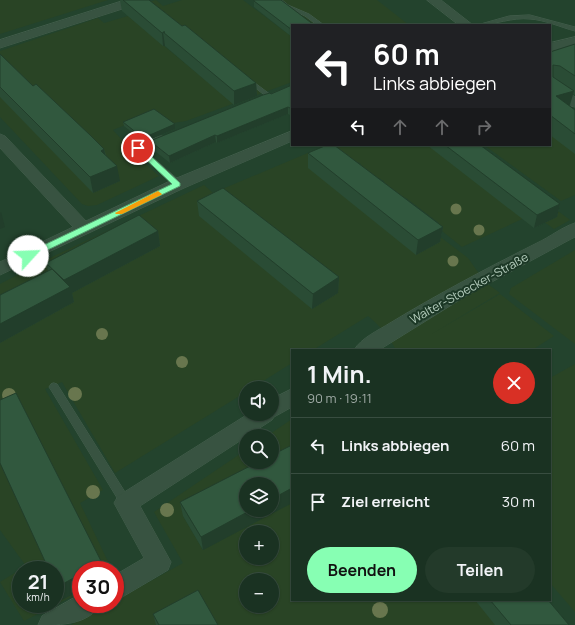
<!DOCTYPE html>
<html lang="de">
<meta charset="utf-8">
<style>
body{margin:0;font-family:Manrope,sans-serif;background:#233a2a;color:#f1f3f6;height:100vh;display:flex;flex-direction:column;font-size:15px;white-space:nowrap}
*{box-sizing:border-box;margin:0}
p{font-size:13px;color:#9faaa5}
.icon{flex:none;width:22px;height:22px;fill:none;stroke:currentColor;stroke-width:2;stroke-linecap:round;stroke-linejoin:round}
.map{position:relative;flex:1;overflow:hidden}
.drawer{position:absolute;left:291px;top:349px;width:260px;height:252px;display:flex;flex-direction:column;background:#1a3222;border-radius:0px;box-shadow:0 1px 3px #0004,0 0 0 1px #384d40}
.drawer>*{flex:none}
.top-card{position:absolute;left:291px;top:24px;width:260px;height:122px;border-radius:0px;box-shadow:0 1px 3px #0004,0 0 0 1px #384d40;background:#202124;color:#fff;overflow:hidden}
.controls{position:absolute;left:239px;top:381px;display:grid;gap:8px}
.controls a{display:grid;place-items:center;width:40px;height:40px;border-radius:50%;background:#1a3222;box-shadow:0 1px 3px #0004,0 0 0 1px #384d40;font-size:20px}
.speed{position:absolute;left:12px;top:561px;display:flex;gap:8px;font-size:20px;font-weight:700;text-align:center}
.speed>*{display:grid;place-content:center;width:52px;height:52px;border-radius:50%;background:#1a3222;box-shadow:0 1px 3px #0004,0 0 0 1px #384d40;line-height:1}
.speed small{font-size:10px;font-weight:400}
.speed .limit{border:6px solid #d22;background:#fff;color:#111}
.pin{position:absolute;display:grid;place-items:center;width:34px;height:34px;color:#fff;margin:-17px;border:2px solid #fff;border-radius:50%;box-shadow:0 1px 4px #0007}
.me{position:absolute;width:44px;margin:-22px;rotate:65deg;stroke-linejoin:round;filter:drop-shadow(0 0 3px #0008)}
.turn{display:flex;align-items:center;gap:14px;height:84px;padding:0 16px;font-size:18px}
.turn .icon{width:52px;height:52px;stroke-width:2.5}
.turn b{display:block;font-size:28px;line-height:34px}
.lanes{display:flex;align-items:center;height:38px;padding:0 16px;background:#0003;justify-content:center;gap:20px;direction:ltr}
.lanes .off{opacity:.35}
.round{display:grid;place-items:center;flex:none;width:42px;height:42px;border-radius:21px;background:#233a2a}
.head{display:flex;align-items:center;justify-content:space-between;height:68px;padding:0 16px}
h1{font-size:24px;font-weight:700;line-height:30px}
.button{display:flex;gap:8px;margin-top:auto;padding:8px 16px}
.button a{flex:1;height:46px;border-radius:24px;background:#87ffb3;color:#111;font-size:16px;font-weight:700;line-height:46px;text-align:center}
.button a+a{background:#233a2a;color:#f1f3f6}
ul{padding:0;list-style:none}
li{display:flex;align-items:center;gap:12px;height:56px;padding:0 16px;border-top:1px solid #384d40}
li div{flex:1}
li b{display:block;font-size:15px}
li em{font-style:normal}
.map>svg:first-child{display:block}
.green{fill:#294425;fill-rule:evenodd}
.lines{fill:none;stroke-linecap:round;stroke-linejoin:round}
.service-casing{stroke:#445f4d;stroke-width:1}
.minor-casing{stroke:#445f4d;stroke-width:1}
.service{fill:#385341;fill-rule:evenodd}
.minor{fill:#385341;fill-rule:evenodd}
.tree{fill:#68764e}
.wall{fill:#2a4c35}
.shaded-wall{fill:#223e2b}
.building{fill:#31583e;stroke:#223e2b}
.route{fill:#87ffb3;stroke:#58a674}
.slow{fill:#f59e0b}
.labels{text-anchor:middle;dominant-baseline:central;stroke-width:4;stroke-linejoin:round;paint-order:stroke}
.street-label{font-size:12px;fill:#b5cdbd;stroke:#1c3826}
</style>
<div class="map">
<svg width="575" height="625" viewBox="0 0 575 625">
<rect width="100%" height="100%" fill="#23432d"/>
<g class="green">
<polygon points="0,0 108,0 0,34"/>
<path d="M156,0L163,6L182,0H243L292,37V82L186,121L173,123L154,113L113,130C127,146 143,162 159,176L97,205L88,206L82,204L0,117V51L98,18L104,23L128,16L227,98L130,8Z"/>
<polygon points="268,0 377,0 409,25 305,25"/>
<polygon points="550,94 575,112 575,195 561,201 484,145 550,145"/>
<path d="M327,145H469L570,220L554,229L533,214L462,247L437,227L439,223L406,198L402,197L385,185L384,181C376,176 364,172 360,163L353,161Z"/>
<path d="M322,147L468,258L485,282L500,293L430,335L500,294L554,336L532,350H396C389,336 380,326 368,316L313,350H292V363L252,388H246V392L115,473L62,382L45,389L103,490L80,503L112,570H81V592L24,621L0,582L26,566L0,530V284L56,255L204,185L213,193ZM21,570H55V604H21Z"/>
<polygon points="575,250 575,344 509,294 511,288"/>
<polygon points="575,364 575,612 550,583 550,378"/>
<path d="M292,419V460L183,516L203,550L292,503V600H540L561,625H71L109,604H115V601L183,563L154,512L246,450V462H272V436H267ZM246,532H272V558H246ZM246,580H272V606H246Z"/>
</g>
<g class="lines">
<g class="service-casing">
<g id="service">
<polygon points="275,0 282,0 288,5 309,14 324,25 317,25 305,16 284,7"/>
<path d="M530,15L575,27V31C560,27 545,20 530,19C512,17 495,25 477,25L509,16Z"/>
<polygon points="247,77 271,95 271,97 267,97 245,80 244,79"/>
<polygon points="159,136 162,136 166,138 143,149 181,182 181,186 175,186 134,149"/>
<polygon points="54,383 57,384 130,500 131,503 130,506 126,508 122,506 51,390 49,387 51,384"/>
</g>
</g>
<g class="minor-casing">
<g id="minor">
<polygon points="125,0 143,0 141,3 0,48 0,40"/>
<polygon points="427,0 441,0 473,25 459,25"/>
<polygon points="575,37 575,45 550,51 550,43"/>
<polygon points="550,82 555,83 575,97 575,107 570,106 550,92"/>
<polygon points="292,131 292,141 184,188 0,275 0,262 73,227 0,148 0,134 5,136 86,221 172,180"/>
<path d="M575,223V237L571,239L466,296L379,350H354C361,338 379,330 390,323C438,294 487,268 537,243C550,237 562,227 575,223Z"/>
<polygon points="292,389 292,407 274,417 272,420 140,506 171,562 168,570 124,596 115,600 115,575 144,558 114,503 118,496 248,414 272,414 272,399"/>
<path d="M81,594V604H100C89,625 61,625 38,625L42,616Z"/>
</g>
</g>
<use href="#service" class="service"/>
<use href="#minor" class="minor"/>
</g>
<g class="tree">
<circle cx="456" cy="209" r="5.5"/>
<circle cx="479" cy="230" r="5.5"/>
<circle cx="453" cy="261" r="5.5"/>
<circle cx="102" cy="334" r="6"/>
<circle cx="182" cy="362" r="6"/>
<circle cx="75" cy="394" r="7"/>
<circle cx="9" cy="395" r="7"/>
<circle cx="93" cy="492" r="7"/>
<circle cx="167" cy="510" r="7"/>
<circle cx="380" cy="610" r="8"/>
</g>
<g class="wall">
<polygon points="120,0 149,0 182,26 256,83 257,96 234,105 165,46 163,46 122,11"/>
<polygon points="254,1 292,25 292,37 254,7"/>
<polygon points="575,44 575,95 573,94 570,106 575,110 575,154 550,135 550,52"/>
<polygon points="0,54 33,86 104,149 106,155 120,181 93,193 0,97"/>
<polygon points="292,85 290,115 288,114 217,143 216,142 170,163 151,148 150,141"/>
<polygon points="123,122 175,129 144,142 124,126"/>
<polygon points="427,145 480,145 560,204 557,217 534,228"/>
<polygon points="308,153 443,227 440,242 416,255 308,168"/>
<polygon points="197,201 339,277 338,293 312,309 199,216"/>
<polygon points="158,231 160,246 72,293 74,302 0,343 0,295 48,271 46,263"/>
<polygon points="292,445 203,550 183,516 180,502"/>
<polygon points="475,600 548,600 569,625 495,625"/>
<polygon points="153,614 218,625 156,625"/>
</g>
<g class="shaded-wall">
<polygon points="163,32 165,46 163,46 162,33"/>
<polygon points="256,83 257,96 234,105 234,91"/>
<polygon points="574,91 569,107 556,96"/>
<polygon points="288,107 288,114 217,143 217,136"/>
<polygon points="292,107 292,114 290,115 290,108"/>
<polygon points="175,124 175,129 144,142 143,138"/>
<polygon points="215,135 216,142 170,163 169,156"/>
<polygon points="104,149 107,164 101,151"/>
<polygon points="117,166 120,181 93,193 90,177"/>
<polygon points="560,204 557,217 534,228 537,215"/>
<polygon points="1,212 5,227 0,229 0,213"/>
<polygon points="443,227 440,242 416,255 418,240"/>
<polygon points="158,231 160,246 72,293 74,302 0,343 0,324 64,280"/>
<polygon points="339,277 338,293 312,309 313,294"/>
<polygon points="292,488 292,503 203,550 201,537 251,510 272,510 272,499"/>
<polygon points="102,563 104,570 89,570"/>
<polygon points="81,574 81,590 62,600 57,587"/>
</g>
<g class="building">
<polygon points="123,0 149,0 182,26 185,25 256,83 234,91 163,32 165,32 162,33"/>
<polygon points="254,0 281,0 314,25 292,25 292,30 254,1"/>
<polygon points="575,44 575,76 560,66 553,65 553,77 574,91 556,96 575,110 575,134 550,115 550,52"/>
<polygon points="0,54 33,86 36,84 90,135 104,149 101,151 117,166 90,177 0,87"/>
<polygon points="292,85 292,107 290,108 288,107 217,136 215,135 169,156 150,141 263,95 270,93 271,94"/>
<polygon points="154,109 175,124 143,138 123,122"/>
<polygon points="327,145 334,145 443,227 418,240 308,153"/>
<polygon points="445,145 480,145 560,204 537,215"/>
<polygon points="223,188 339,277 313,294 197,201"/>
<polygon points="139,215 158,231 64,280 46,263"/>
<polygon points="52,269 70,287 0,324 0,295"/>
<polygon points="16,393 102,563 89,570 81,570 81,574 57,587 55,583 55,570 49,570 0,463 0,400"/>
<polygon points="292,445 292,488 272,499 272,484 246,484 246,510 251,510 201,537 180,502 258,462 272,462 272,455"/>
<polygon points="198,590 218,625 159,625 153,614"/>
<polygon points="490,600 548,600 569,625 511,625"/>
</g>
<polygon class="route" points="138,146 141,147 180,183 180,186 31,258 25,258 24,256 25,254 172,184 136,150 136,147"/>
<polygon class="slow" points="158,191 162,194 161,195 122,214 116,214 115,213"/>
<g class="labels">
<g class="street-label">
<text transform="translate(469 288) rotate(-29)">Walter-Stoecker-Straße</text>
</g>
</g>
</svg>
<div class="controls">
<a><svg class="icon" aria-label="sound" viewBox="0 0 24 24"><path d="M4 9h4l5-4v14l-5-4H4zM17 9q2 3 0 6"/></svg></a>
<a><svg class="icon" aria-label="search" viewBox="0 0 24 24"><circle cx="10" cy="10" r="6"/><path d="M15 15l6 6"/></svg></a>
<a><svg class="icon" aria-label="layers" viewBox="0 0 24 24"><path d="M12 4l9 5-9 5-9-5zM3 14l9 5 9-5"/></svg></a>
<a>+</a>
<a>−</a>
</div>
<div class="speed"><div>21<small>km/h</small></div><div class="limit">30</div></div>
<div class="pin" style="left:138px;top:148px;background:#d93025"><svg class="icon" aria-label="arrive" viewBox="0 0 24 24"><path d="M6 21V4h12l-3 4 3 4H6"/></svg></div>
<svg class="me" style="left:28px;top:256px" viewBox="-20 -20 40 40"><circle r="19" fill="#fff"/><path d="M0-13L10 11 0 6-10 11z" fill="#87ffb3"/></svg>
<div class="top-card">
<div class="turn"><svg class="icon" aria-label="left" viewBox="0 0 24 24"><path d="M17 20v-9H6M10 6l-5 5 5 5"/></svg><div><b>60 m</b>Links abbiegen</div></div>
<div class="lanes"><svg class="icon" aria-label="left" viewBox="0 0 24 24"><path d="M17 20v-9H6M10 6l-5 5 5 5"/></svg><svg class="icon off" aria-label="ahead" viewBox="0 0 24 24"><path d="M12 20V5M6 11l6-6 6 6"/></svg><svg class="icon off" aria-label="ahead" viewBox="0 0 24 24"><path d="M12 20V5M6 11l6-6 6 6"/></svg><svg class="icon off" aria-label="right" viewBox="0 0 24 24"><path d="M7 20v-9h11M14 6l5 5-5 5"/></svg></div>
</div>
<section class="drawer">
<div class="head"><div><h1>1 Min.</h1><p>90 m · 19:11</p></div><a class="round" style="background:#d93025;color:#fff"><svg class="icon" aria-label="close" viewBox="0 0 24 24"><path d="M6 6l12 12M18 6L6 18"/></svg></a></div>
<ul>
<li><svg class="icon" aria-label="left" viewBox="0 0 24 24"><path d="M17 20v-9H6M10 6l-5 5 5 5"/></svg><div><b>Links abbiegen</b></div><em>60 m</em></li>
<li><svg class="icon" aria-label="arrive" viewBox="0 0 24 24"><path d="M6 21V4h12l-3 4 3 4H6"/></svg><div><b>Ziel erreicht</b></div><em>30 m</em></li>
</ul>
<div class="button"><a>Beenden</a><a>Teilen</a></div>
</section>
</div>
